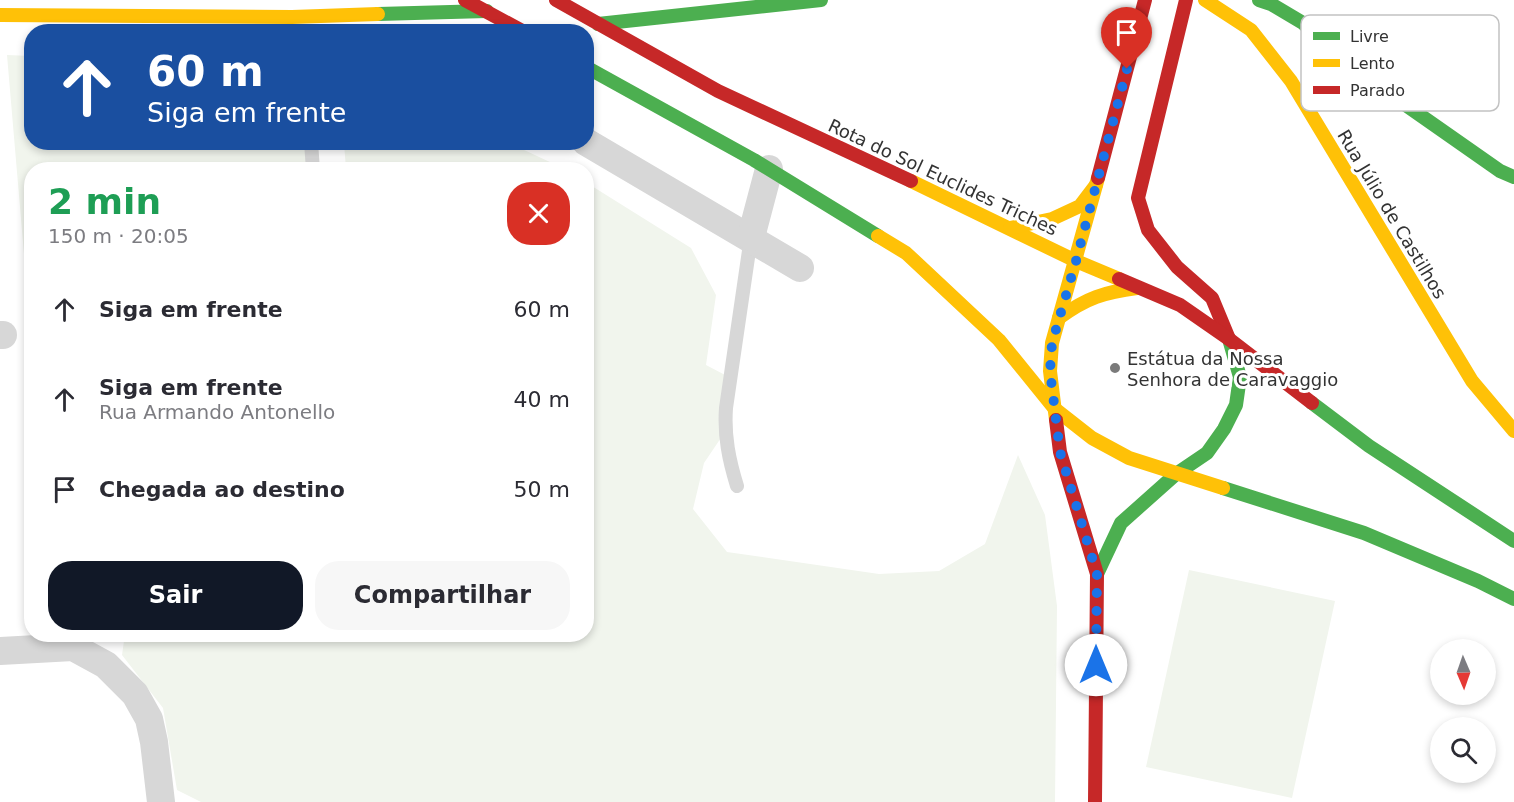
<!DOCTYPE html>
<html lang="pt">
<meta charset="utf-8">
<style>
body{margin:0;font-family:"DejaVu Sans",sans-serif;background:#f7f7f7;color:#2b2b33;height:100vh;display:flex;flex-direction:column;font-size:22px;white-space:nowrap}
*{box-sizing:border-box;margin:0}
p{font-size:20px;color:#7c7c81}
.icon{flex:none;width:33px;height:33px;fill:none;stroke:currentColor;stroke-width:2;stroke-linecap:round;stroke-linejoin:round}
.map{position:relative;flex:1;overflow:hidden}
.sheet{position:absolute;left:24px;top:162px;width:570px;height:480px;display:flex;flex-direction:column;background:#fff;border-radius:24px;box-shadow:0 3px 9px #0003}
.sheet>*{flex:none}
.guide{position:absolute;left:24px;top:24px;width:570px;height:126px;border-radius:24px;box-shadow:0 3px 9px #0003;background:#1a4fa0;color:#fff;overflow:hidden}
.needle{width:39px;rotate:178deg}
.controls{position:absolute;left:1430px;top:639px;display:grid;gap:12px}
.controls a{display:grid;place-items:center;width:66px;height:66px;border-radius:50%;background:#fff;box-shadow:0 3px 9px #0003;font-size:30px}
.pin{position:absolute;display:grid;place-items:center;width:51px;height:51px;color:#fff;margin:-62px -26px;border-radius:50% 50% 50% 0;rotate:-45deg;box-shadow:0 0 6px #0007}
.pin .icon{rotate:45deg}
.me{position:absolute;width:66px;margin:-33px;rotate:0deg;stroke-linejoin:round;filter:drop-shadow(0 0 4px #0008)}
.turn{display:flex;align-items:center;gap:21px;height:126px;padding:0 24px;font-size:27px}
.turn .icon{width:78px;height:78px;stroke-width:2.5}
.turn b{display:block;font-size:42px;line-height:51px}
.round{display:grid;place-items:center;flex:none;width:63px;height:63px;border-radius:24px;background:#f7f7f7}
.head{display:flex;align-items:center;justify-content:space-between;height:102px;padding:0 24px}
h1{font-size:36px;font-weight:700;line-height:45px;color:#1e9e55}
.cta{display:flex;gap:12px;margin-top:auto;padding:12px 24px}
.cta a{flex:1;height:69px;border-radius:24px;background:#111827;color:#fff;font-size:24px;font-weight:700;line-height:69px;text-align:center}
.cta a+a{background:#f7f7f7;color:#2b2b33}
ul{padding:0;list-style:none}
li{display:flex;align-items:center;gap:18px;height:90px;padding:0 24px}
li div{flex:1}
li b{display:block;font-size:22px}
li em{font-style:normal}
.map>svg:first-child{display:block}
.green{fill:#f1f5ed}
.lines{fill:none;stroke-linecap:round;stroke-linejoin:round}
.lane{stroke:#d7d7d7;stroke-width:14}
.street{stroke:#d7d7d7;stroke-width:28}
.fast{stroke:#4caf50;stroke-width:14}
.slow{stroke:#ffc107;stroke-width:14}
.jam{stroke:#c62828;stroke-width:14}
.route{stroke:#1a73e8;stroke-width:10;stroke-dasharray:0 18}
.poi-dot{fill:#7a7a7a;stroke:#fff;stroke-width:2}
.labels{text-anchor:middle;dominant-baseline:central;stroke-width:6;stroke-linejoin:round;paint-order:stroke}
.street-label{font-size:18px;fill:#333;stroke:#fff}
.poi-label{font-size:18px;fill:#333;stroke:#fff;text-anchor:start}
.key{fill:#fff;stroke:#c2c2c2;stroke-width:1.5}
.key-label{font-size:16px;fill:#333}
</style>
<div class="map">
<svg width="1514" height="802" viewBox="0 0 1514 802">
<rect width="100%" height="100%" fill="#fff"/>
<g class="green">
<polygon points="7,55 31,56 32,142 307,143 308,169 32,170 31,336"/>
<polygon points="344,143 509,143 565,169 346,169"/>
<polygon points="587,183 691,248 716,295 706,365 727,376 731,423 704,463 693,509 727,552 879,574 939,571 985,544 1018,455 1045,515 1057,606 1055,802 201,802 177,790 163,708 122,655 125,634 586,634"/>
<polygon points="1189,570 1335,601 1292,798 1146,767"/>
</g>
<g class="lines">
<g class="lane">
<polyline points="311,142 313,170"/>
<path d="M737,486C729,460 724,436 726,408L751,237"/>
</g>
<g class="street">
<polyline points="586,142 800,268"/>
<polyline points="751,237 769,169"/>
<polyline points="0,335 3,335"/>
<polyline points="0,651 73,647 106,665 135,694 149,719 154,742 161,802"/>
</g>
<g class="fast">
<polyline points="1259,0 1271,4 1303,23 1340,59 1500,171 1514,177"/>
<polyline points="378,14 487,11"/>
<polyline points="598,24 821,0"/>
<polyline points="586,67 754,160 878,236"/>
<polyline points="1312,403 1369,446 1514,541"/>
<polyline points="1176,474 1207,453 1224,429 1236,405 1240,377 1229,339"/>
<polyline points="1223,488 1364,533 1478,581 1514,599"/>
<polyline points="1097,574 1121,523 1176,474"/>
</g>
<g class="slow">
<polyline points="1205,0 1251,30 1291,81 1472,381 1514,431"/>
<polyline points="0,15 292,17 378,14"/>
<polyline points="911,181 1076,261 1119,279"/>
<polyline points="1010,228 1052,219 1080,206 1096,185"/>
<polyline points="878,236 906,253 999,340 1055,409 1092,438 1129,458 1223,488"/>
<path d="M1059,318C1086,298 1105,292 1137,288"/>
<polyline points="1056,420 1050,371 1052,343 1098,178"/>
</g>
<g class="jam">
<polyline points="465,0 524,32"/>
<polyline points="556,0 718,91 911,181"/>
<polyline points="1186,0 1138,198 1148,230 1177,267 1212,298 1229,339"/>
<polyline points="1098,178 1145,0"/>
<polyline points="1119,279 1180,305 1229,339 1312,403"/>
<polyline points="1056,420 1060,452 1097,574 1095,802"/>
</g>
</g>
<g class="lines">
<polyline class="route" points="1096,665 1097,574 1060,452 1050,371 1052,343 1076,261 1127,69"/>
</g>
<circle class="poi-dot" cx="1115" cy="368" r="6"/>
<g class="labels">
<g class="street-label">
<text transform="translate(943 177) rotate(25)">Rota do Sol Euclides Triches</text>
<text transform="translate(1392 214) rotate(59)">Rua Júlio de Castilhos</text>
</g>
<g class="poi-label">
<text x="1127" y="358">Estátua da Nossa<tspan x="1127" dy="21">Senhora de Caravaggio</tspan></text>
</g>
</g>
<rect x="1301" y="15" width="198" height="96" rx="9" class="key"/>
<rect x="1313" y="32" width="27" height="8" fill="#4caf50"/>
<rect x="1313" y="59" width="27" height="8" fill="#ffc107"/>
<rect x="1313" y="86" width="27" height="8" fill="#c62828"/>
<g class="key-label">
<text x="1350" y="42">Livre</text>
<text x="1350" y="69">Lento</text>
<text x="1350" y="96">Parado</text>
</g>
</svg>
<div class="controls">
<a><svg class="needle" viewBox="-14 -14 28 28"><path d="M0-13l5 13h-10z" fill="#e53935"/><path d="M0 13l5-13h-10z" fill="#7c7c81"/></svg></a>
<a><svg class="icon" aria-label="search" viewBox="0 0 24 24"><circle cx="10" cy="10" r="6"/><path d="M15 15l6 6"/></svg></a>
</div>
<div class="pin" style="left:1127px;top:69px;background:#d93025"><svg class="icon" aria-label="arrive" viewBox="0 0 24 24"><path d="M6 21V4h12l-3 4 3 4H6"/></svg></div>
<svg class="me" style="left:1096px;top:665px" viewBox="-20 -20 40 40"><circle r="19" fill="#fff"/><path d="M0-13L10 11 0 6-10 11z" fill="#1a73e8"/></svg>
<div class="guide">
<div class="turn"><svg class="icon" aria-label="ahead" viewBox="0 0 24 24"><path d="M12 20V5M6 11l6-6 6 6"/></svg><div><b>60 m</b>Siga em frente</div></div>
</div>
<section class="sheet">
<div class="head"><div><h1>2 min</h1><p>150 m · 20:05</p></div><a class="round" style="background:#d93025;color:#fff"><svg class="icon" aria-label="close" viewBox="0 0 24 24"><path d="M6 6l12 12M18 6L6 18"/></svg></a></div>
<ul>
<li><svg class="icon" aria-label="ahead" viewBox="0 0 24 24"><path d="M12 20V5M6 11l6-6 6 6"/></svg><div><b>Siga em frente</b></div><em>60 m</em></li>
<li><svg class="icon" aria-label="ahead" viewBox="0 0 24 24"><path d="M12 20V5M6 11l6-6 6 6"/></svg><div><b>Siga em frente</b><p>Rua Armando Antonello</p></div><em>40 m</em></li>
<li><svg class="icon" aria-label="arrive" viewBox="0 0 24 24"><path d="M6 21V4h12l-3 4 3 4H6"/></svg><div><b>Chegada ao destino</b></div><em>50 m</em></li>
</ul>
<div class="cta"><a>Sair</a><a>Compartilhar</a></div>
</section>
</div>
